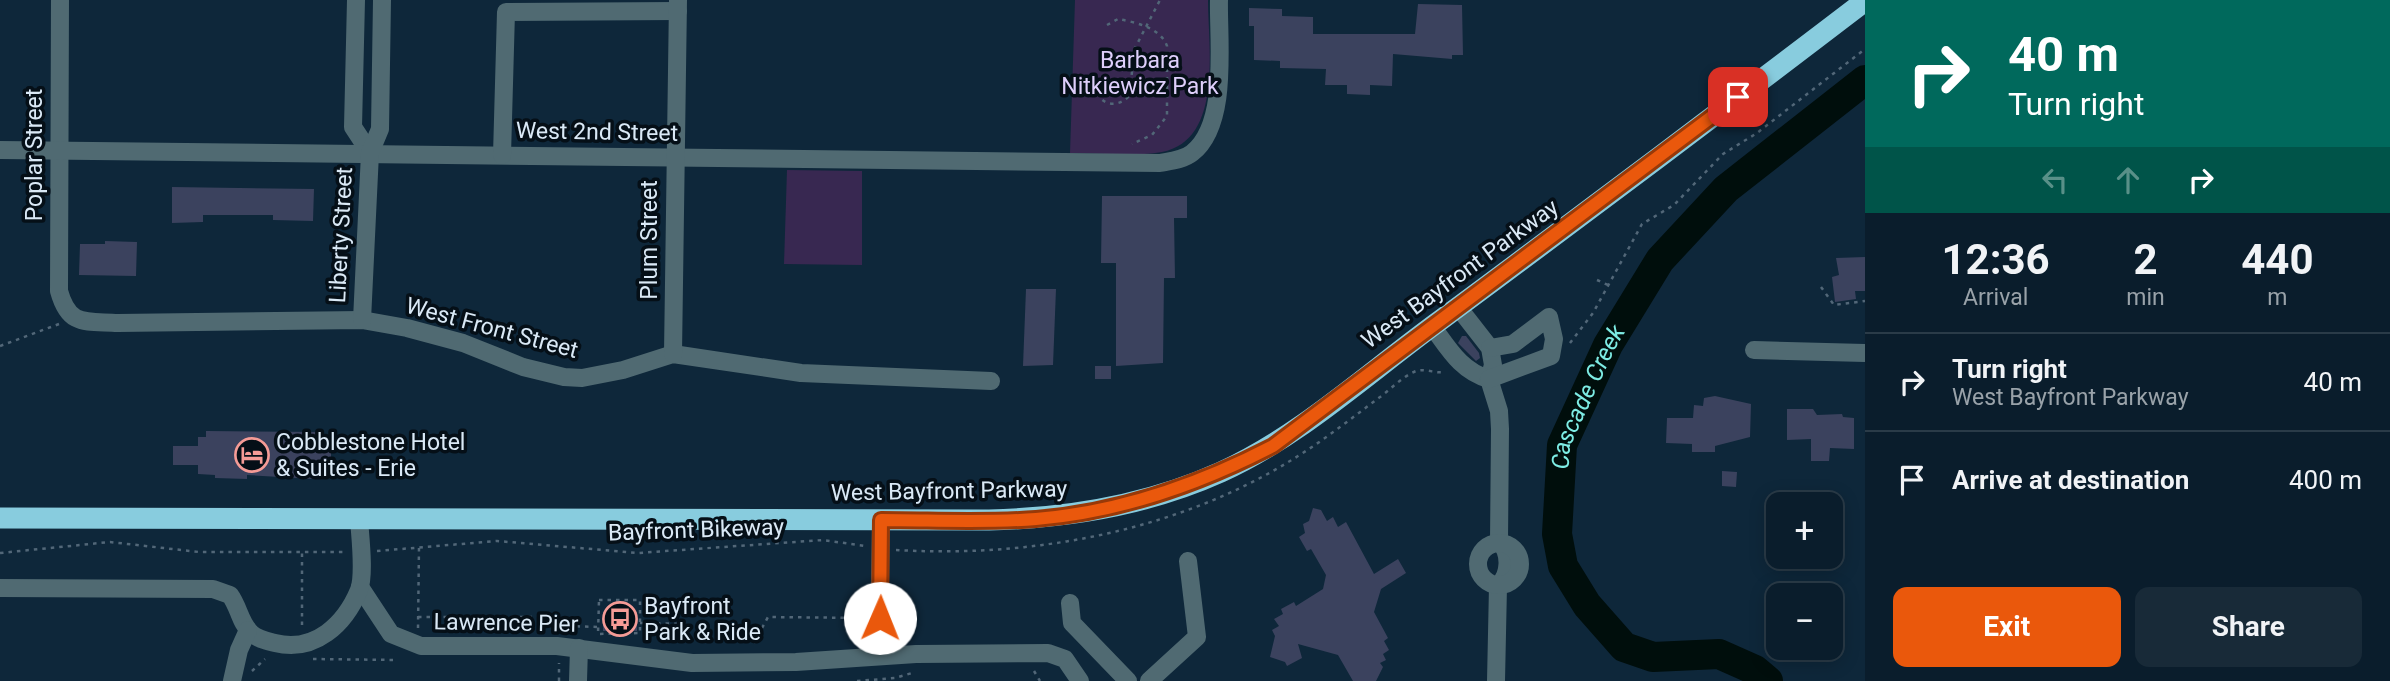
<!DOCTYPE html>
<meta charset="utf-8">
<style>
body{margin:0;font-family:Roboto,sans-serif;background:#182a38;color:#f1f3f6;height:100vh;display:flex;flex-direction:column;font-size:26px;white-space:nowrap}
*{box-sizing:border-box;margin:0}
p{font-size:23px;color:#99a2a9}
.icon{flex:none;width:38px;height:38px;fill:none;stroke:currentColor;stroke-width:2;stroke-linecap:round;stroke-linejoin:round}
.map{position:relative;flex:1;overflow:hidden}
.side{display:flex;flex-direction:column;background:#0a1d2c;width:525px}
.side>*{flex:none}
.hud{background:#00695c;color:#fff;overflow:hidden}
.tools{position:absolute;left:1766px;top:492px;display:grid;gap:14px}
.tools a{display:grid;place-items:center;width:77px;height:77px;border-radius:14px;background:#0a1d2c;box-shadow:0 4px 18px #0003,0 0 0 2px #2a3b48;font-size:35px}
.pin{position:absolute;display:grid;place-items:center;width:60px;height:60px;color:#fff;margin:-30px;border-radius:14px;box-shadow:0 4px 10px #0006}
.me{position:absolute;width:77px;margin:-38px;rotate:1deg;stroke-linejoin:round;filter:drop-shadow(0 0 5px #0008)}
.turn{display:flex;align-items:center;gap:24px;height:147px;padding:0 28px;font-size:32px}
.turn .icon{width:91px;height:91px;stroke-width:2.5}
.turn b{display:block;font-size:49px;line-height:60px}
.lanes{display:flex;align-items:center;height:66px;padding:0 28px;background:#0003;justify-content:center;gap:35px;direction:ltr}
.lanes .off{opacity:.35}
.eta{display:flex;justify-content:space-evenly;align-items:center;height:119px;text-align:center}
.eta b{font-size:42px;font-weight:700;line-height:49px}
.button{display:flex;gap:14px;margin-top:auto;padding:14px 28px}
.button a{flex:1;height:80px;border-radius:14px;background:#ea580c;color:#fff;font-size:28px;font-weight:700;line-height:80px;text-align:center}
.button a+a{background:#182a38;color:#f1f3f6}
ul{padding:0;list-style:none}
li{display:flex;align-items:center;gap:21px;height:98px;padding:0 28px;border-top:2px solid #2a3b48}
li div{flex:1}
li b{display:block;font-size:26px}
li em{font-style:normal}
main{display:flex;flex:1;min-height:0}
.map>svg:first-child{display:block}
.green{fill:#382851}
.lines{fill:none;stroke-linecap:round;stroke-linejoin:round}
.river{stroke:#000e0c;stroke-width:30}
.building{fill:#3b425e}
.path{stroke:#526778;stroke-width:2.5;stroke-dasharray:3.5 5;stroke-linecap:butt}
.minor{stroke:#506a72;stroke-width:18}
.highway{stroke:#88ccde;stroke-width:21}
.route-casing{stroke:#983908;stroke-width:18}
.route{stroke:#ea580c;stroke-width:12}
.labels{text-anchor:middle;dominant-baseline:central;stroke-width:7;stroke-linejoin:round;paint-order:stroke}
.park-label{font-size:23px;fill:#decffb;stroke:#050f17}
.street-label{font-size:23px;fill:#dae9f6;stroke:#050f17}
.poi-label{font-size:23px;fill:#dae9f6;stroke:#050f17;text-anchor:start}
.water-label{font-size:24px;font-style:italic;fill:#7dece4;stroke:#050f17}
</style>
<main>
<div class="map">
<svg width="1865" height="681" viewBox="0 0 1865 681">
<rect width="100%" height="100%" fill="#0e273a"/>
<g class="green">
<path d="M1075,0H1208C1208,46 1224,140 1162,152C1133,157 1099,153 1070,153Z"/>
<polygon points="787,170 862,171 862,265 784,264"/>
</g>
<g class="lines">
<path class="river" id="s1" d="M1768,681L1755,670L1719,654L1653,657L1624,647L1587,605L1563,566L1557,534L1562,445L1608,345L1660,260L1726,189L1865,80"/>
</g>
<g class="building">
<polygon points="1418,4 1462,5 1463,55 1452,55 1452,59 1393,54 1392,86 1370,85 1370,95 1347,94 1347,85 1325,85 1326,69 1280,68 1280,61 1254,60 1254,26 1249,26 1249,8 1282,9 1282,16 1313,17 1313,34 1415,34"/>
<polygon points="172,187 314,189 313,221 273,220 273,215 203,215 203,222 172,223"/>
<polygon points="1102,196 1187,196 1187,218 1174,218 1175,278 1164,278 1163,363 1116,366 1116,263 1101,263"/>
<polygon points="105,241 137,242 136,276 79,275 80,244 105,244"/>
<polygon points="1865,257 1865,291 1855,291 1856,299 1835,302 1832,277 1839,275 1836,258"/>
<polygon points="1026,289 1056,289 1053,365 1023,366"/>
<polygon points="1462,336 1466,336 1479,353 1480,358 1476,361 1458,343"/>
<rect x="1095" y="366" width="16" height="13"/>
<polygon points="1715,396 1751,404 1750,437 1715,446 1715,452 1692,452 1692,444 1666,443 1667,418 1693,418 1694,405 1703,406 1704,398"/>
<polygon points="1787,409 1813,409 1817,415 1842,414 1843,417 1854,418 1854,449 1830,448 1829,461 1811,461 1811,439 1787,440"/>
<polygon points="206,431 323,432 323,437 331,437 331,474 314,475 314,479 247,475 247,479 215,478 215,475 198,474 198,465 173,465 173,446 198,446 198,437 206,437"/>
<polygon points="1722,471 1737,472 1736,487 1722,486"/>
<polygon points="1313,508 1321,510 1327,521 1333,517 1338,527 1346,522 1374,574 1398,559 1406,573 1381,589 1374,612 1388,638 1384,641 1389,650 1383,654 1386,660 1380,663 1383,667 1376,681 1353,681 1338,655 1298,644 1302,658 1287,666 1285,662 1270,657 1275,636 1272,630 1279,626 1274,619 1283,614 1281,609 1294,602 1296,606 1323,589 1326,575 1311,549 1307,551 1299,537 1305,533 1303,524 1309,521"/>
<polygon points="611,606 629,606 628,612 637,612 637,631 603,631 603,612 611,612"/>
</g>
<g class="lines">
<g class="path">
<path d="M1107,25L1118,19C1135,22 1161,28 1167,46V116L1152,135L1132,144"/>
<path d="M1095,85C1097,104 1116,110 1129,96L1135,48L1160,0"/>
<polyline points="1597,280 1608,285"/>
<polyline points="1821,287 1834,305 1865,301"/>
<polyline points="1570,343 1593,313 1642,224 1674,205 1723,154 1757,133 1865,49"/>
<polyline points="0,346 59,324"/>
<path d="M896,550C1034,558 1180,531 1298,456C1327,438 1353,417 1380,397C1391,389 1402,377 1414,372C1423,367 1435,374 1445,372"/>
<polyline points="377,551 497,541 638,553 823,540 865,546"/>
<polyline points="0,553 110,542 199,552 345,552"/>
<polygon points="599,600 640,600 640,633 598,634"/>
<polyline points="418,617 542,617 542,630"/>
<polyline points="899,619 899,635"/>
<polyline points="640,623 689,624"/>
<polyline points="302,625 302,552"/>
<polyline points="666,625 667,643"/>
<polyline points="568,626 598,627"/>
<polyline points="418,628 419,547"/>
<polyline points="754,643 768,617 863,618"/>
<polyline points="313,659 395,660"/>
<polyline points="252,671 265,659"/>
<polyline points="1034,671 1040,681"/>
<polyline points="559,681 559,663"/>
<polyline points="857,681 895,678 912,673"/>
</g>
<g class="minor">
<path d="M60,0L59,291C69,327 85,321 118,323L362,320L407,328L463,343L523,367L564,377L582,378L623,370L673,354L801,373L991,381"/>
<polyline points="356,0 353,127 370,153"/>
<path d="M0,150L1160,163C1171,161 1183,160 1192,153C1229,124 1218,42 1219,0"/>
<polyline points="502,155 506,12 678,11"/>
<path d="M1458,307L1490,348L1493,365L1489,379L1499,411L1500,429L1499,541C1511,553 1510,575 1498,586L1496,681"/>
<polyline points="362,320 370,153 380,129 382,0"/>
<path d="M1432,326C1449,349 1461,371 1489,379"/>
<polyline points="1754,350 1865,353"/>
<polyline points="673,354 678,0"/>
<polyline points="1489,379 1551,356 1554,339 1549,317 1513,344 1490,348"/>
<circle cx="1499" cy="564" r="21"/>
<polyline points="360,587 391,634 421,646 557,646 692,663 796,662 916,654 1048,653 1065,659 1080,681"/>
<path d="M0,588L213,589L230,595C239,607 240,623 251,633C257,639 267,641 275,643C315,653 345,624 359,590C365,574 360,536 359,519"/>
<polyline points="1070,603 1072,623 1128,681"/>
<polyline points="879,655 881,520"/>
<polyline points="232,681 239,650 248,630"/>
<polyline points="578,681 579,648"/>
<polyline points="1149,681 1197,637 1188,561"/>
</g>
<path class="highway" d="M0,518L989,520C1068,518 1148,505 1221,472C1302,435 1370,371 1442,319C1584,214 1725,108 1865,1"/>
</g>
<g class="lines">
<g class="route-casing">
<path id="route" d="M880,618L881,520C932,520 985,523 1036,519C1120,512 1198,485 1273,446L1738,97"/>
</g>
<use href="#route" class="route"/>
</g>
<defs>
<g id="hotel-ring" transform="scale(1.75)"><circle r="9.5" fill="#050f17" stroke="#f59b96" stroke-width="1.5"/><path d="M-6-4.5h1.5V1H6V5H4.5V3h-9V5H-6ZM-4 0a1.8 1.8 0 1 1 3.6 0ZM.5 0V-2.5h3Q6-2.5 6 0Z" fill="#f59b96"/></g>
<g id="bus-ring" transform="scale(1.75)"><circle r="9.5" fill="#050f17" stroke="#f59b96" stroke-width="1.5"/><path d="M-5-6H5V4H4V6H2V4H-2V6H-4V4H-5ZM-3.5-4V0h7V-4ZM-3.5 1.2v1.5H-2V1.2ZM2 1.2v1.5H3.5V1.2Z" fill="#f59b96"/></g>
</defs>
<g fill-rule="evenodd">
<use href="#hotel-ring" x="252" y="455"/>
<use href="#bus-ring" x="620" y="619"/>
</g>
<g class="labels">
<g class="park-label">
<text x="1140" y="60">Barbara<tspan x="1140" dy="26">Nitkiewicz Park</tspan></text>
</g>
<g class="street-label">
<text transform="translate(597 132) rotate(1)">West 2nd Street</text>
<text transform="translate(34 155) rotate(-90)">Poplar Street</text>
<text transform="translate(341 235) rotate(-87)">Liberty Street</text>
<text transform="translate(649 240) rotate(-90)">Plum Street</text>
<text transform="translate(1460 274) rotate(-36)">West Bayfront Parkway</text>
<text transform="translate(492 328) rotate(15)">West Front Street</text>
<text transform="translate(949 491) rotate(-1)">West Bayfront Parkway</text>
<text transform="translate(696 530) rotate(-2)">Bayfront Bikeway</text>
<text transform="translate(506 623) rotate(1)">Lawrence Pier</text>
</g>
<g class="poi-label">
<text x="276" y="442">Cobblestone Hotel<tspan x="276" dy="26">&amp; Suites - Erie</tspan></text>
<text x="644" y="606">Bayfront<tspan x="644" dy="26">Park &amp; Ride</tspan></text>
</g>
<g class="water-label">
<text stroke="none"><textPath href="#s1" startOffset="430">Cascade Creek</textPath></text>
</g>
</g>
</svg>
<div class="tools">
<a>+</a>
<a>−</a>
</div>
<div class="pin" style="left:1738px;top:97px;background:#d93025"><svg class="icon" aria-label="arrive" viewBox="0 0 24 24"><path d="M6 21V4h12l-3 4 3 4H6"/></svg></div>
<svg class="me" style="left:880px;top:618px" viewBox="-20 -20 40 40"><circle r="19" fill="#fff"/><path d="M0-13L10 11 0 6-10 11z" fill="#ea580c"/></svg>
</div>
<section class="side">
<div class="hud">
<div class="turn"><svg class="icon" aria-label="right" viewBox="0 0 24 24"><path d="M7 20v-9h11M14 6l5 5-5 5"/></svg><div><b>40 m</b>Turn right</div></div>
<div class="lanes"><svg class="icon off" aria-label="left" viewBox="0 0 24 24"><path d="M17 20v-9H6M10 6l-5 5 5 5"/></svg><svg class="icon off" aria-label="ahead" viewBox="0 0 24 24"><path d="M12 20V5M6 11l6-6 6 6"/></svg><svg class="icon" aria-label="right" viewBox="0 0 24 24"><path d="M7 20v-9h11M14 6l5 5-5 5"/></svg></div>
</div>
<div class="eta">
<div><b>12:36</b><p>Arrival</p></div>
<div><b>2</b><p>min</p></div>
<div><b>440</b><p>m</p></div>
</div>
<ul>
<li><svg class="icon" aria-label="right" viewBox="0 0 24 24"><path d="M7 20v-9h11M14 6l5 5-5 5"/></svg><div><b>Turn right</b><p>West Bayfront Parkway</p></div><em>40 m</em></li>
<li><svg class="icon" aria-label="arrive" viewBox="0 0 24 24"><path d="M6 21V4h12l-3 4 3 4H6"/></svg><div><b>Arrive at destination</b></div><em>400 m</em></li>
</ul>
<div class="button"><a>Exit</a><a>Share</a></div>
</section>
</main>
